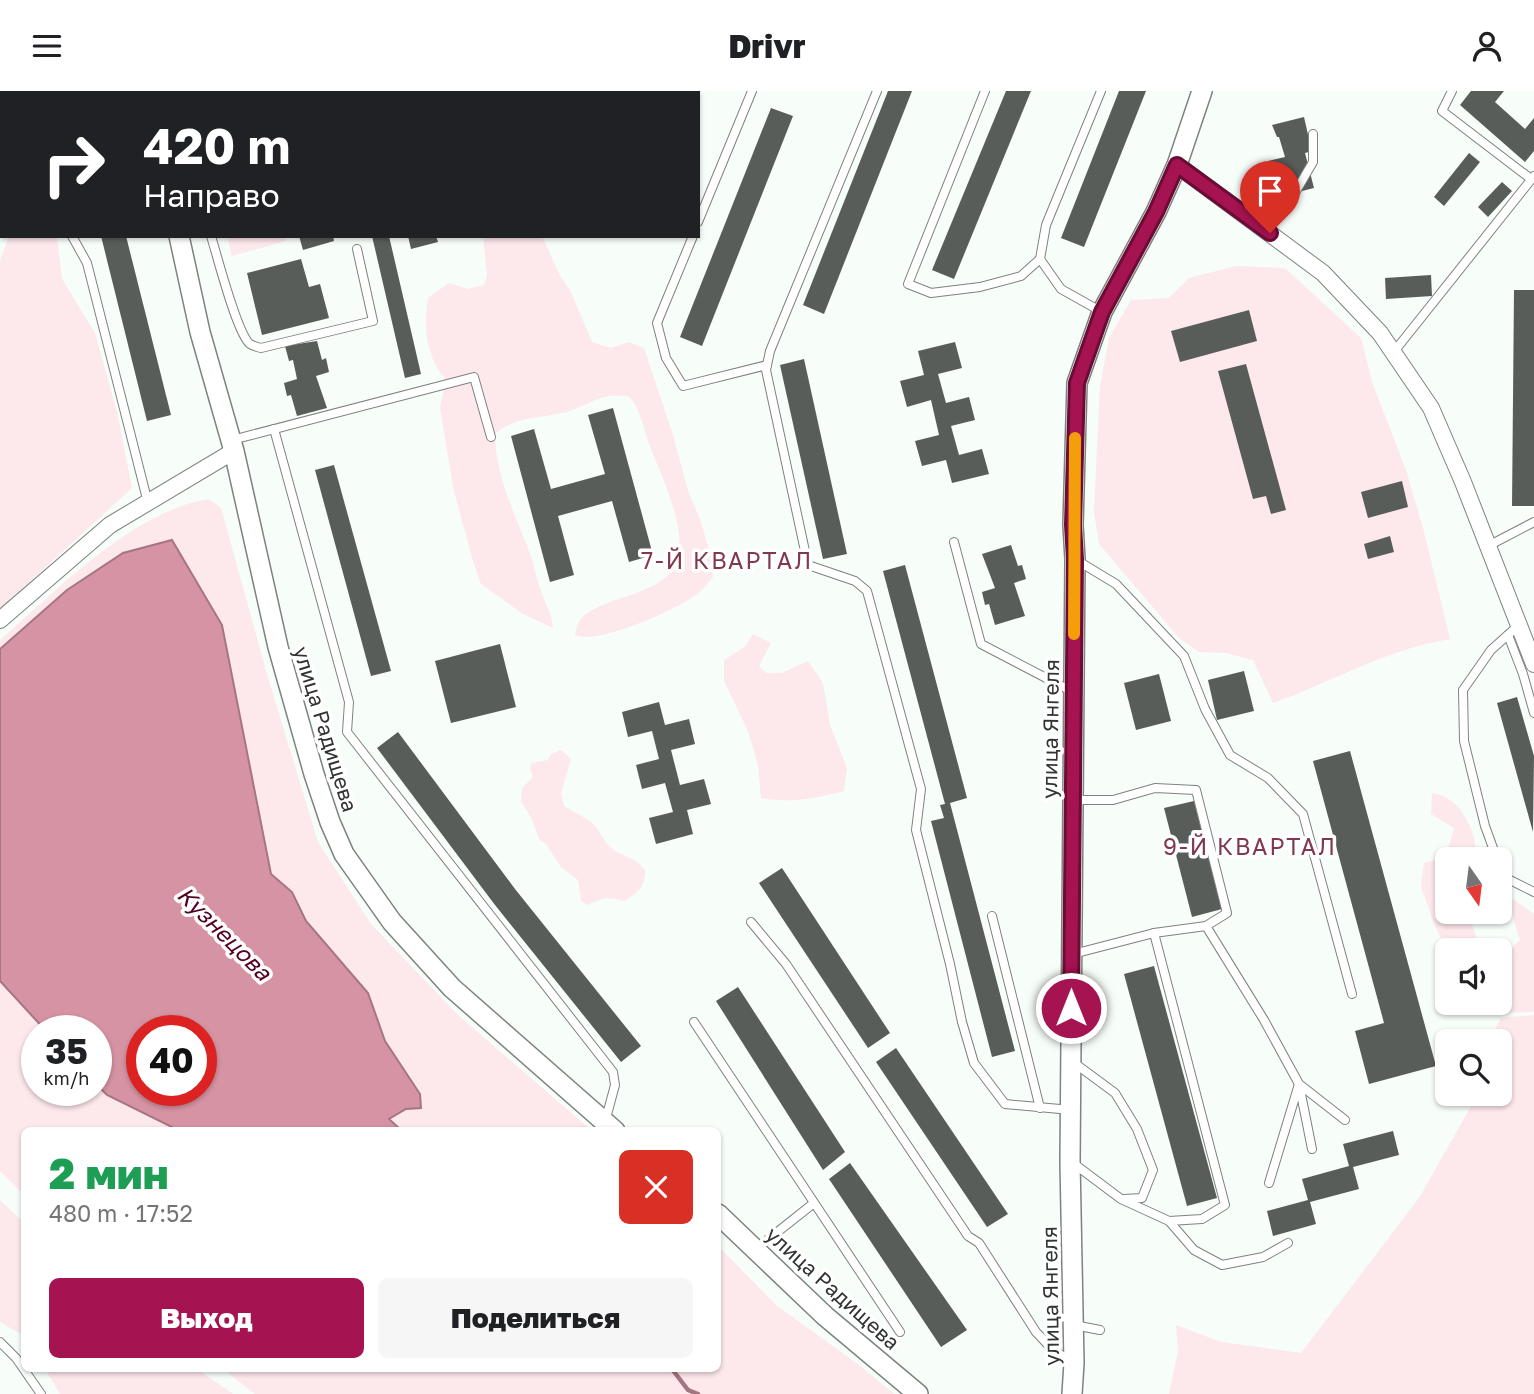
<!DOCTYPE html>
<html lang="ru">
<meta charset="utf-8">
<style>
body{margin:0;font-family:"Golos Text",sans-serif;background:#f6f6f6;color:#202124;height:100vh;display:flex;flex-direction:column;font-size:26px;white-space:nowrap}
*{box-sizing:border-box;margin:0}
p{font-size:23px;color:#757577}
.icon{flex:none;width:38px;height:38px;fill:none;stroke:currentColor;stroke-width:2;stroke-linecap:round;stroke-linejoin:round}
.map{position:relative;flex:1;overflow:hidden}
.panel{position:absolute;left:21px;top:1036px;width:700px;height:245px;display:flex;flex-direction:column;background:#fff;border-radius:10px;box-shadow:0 2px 5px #0004}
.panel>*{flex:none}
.top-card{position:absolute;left:0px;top:0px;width:700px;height:147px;box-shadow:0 2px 5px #0004;background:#202124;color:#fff;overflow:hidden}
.needle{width:46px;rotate:166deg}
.buttons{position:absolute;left:1435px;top:756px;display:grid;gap:14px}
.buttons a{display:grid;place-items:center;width:77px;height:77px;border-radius:10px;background:#fff;box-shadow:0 2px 5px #0004;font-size:35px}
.speed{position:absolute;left:21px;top:924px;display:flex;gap:14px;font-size:35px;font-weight:700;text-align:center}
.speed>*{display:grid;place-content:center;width:91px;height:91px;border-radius:50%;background:#fff;box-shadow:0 2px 5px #0004;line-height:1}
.speed small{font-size:18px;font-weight:400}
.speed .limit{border:10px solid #d22;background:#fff;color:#111}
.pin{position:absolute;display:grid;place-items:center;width:60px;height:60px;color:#fff;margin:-72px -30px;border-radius:50% 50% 50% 0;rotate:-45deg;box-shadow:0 0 7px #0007}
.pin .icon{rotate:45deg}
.me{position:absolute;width:77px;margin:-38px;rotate:0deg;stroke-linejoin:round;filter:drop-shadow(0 0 5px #0008)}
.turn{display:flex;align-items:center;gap:24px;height:147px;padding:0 28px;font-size:32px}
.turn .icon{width:91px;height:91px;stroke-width:2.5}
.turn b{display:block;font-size:49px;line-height:60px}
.round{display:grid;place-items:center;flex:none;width:74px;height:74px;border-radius:10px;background:#f6f6f6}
.headline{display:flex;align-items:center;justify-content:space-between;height:119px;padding:0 28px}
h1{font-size:42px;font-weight:800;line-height:52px;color:#1e9e55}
.primary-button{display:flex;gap:14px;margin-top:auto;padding:14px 28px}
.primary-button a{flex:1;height:80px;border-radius:10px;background:#a51351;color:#fff;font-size:28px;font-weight:800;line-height:80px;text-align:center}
.primary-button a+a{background:#f6f6f6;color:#202124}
header{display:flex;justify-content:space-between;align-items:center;height:91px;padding:0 28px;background:#fff;font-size:32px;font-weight:800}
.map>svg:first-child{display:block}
.green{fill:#fde8ec;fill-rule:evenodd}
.water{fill:#d693a3;stroke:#a57681;stroke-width:2;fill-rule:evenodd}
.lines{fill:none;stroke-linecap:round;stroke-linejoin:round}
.stream{stroke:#a57681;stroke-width:4.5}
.building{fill:#585d59}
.service-casing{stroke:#7d837f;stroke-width:10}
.minor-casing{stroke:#7d837f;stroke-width:18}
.tertiary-casing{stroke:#7d837f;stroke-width:22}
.service{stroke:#fff;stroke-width:8}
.minor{stroke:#fff;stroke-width:16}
.tertiary{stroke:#fff;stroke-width:19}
.route-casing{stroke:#6b0c35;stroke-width:18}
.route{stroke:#a51351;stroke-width:12}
.slow{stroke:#f59e0b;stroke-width:12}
.labels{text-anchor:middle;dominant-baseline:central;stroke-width:7;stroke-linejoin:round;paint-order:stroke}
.street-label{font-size:21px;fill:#323433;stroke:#fff}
.neighbourhood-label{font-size:23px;letter-spacing:2px;fill:#7f384d;stroke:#fff}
.water-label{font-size:23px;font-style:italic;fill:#530225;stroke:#fff}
</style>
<header><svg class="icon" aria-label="menu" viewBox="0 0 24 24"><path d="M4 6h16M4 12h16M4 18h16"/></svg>Drivr<svg class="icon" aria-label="person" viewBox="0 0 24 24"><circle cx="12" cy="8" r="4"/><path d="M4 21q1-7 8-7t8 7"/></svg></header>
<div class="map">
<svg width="1534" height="1303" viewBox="0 0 1534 1303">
<rect width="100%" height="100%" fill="#f7fdf9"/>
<g class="green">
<polygon points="155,0 479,0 155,2"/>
<polygon points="9,145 57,145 62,188 95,242 117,321 132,397 0,518 0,170"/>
<polygon points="227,145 285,145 286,150 232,165"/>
<path d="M483,145H542L560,185L570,199L592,251L611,257L629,251L644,257L672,341L689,403L700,428L709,459L713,486C707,493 701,501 693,506C672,520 598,554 575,544C576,540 578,532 580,529C596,508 651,505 670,482C697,452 659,381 648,350C642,332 641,321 630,306C602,301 597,310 573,319C547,328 517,323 495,343C495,382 513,419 527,455C533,469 535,483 540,497C544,511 552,522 553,537L523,523L481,493L472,467L453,396L440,316L446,289C426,266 423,236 428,207L449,192L468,198L484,194L487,185Z"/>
<path d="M1236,175L1285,177L1361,247L1372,291L1406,379L1424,441L1450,548C1387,558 1332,591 1273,612L1253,569L1226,562L1199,561L1180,548L1099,453L1094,421L1100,295L1109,247L1131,209L1169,207L1189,187Z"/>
<path d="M209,408L221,417L267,583L318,751L371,833L458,924L591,1039L24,1040V1104L0,1080V549C56,500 134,419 209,408ZM37,940H96V999H37ZM142,940H201V999H142Z"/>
<path d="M753,543L771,552L759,575L766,582H782L808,570L823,592L830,634L847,677L844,700C813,708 793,712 761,707L758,674L748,640L724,590V569L746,555Z"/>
<path d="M561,659L571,668L561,702L564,715C573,721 584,725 592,732C600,739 602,748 609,755C620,766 632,763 645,779C646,795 637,803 624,810C610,805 601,807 587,814L581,810L578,789L561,776L546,753L539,748L532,728L521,710L522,697L533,686L530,677L532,672L548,669L551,663Z"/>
<path d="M1432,702C1462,706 1476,741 1477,768H1447V821H1476L1472,833L1480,859L1447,860L1433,830L1421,795L1424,772L1446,766L1454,737L1431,723Z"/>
<polygon points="1506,803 1534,823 1534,921 1469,923 1466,912 1500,912 1500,865 1504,865 1520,849"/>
<polygon points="1534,924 1534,1303 1169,1303 1178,1260 1176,1234 1221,1251 1301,1262 1419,1107 1474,1010 1475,1003 1500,1003 1500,950 1489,950 1501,927"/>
<polygon points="0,1109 24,1132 24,1245 0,1231"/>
<polygon points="718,1155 776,1214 859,1274 894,1303 255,1303 223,1278 718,1278"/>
<polygon points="45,1278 197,1278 233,1303 60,1303"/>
</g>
<path class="water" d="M172,449L222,534L271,783L292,801L306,830L368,902L385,950L420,1003L421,1017L406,1018L389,1028L401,1039H174L172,1036L107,1004L96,993V940H46L0,890V558L67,499L123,462ZM142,940H201V999H142Z"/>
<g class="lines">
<polyline class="stream" points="672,1278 688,1299 698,1303"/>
</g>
<g class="building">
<polygon points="888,0 912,0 824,223 803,214"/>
<polygon points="1006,0 1031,0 954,188 932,179"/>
<polygon points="1119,0 1146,0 1084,156 1061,147"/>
<polygon points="1471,0 1504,0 1495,11 1525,38 1534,27 1534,60 1525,71 1460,14"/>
<polygon points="771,17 793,25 702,255 680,246"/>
<polygon points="1304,26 1309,48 1314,47 1317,59 1305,62 1314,97 1282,105 1276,78 1270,79 1268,70 1285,66 1279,46 1277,46 1272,34"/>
<polygon points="1469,62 1480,71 1444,115 1434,106"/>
<polygon points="1502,91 1512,100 1488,126 1478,116"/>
<polygon points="101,145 126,145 171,324 147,330"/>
<polygon points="299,145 333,145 334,150 303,159"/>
<polygon points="372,145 389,145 421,283 405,287"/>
<polygon points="408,145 436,145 438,151 411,158"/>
<polygon points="301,168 309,196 320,193 329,227 262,244 247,182"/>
<polygon points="1431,184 1432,205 1386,208 1385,187"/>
<polygon points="1514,199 1534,199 1534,415 1512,415"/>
<polygon points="1249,219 1257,250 1180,271 1171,240"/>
<polygon points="317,250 322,269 326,267 329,281 316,285 327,317 297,325 291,304 287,305 284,292 297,288 293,269 289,270 285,255"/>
<polygon points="955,251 962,277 938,283 946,312 969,306 975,329 951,335 959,364 982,358 989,383 952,392 946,369 922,375 915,350 939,344 931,309 907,316 900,290 924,284 918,260"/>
<polygon points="804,268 847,463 823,468 780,274"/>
<polygon points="1246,273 1286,419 1271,423 1266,405 1253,408 1218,280"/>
<polygon points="613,317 653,464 629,471 612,410 558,425 574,484 550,491 511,345 534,338 551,398 605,383 588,324"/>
<polygon points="334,374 391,580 371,585 315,379"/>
<polygon points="1402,390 1408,416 1368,427 1361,401"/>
<polygon points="1390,445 1394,461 1368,468 1364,453"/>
<polygon points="1011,454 1018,475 1022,474 1026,488 1014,492 1025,525 995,534 989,513 985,514 982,501 995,497 982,463"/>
<polygon points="905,474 967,707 950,712 1015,960 992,966 931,730 944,727 940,714 945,713 883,480"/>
<polygon points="500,553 516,616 451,632 435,570"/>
<polygon points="1244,580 1254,620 1217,629 1208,589"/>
<polygon points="1159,583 1171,630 1136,639 1124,592"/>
<polygon points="1517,606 1534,665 1533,741 1497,612"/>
<polygon points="659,611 665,634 689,628 695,653 671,659 680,694 704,688 711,713 687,719 693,743 656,753 649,727 673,721 665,692 642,698 636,674 659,668 652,640 628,646 622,621"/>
<polygon points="398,641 515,798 641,955 621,971 495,814 377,657"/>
<polygon points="1350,660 1436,975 1369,993 1355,940 1384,932 1313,670"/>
<polygon points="1194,710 1222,818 1192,826 1164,717"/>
<polygon points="782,777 890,942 868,957 759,792"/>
<polygon points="1154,875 1217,1107 1187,1115 1124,883"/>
<polygon points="738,896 845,1061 823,1079 716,910"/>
<polygon points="896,957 1008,1123 987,1136 876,971"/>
<polygon points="1393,1040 1399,1064 1353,1076 1359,1098 1310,1111 1316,1133 1273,1145 1267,1120 1308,1109 1302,1088 1349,1075 1343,1053"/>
<polygon points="850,1072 967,1239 941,1256 829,1088"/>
</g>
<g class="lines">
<g class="service-casing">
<g id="service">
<polyline points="877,0 770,260 766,279 808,474 855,490 867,500 921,698 916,739 950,873 962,931 974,972 1005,1013 1071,1019"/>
<polyline points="985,0 908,193 931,202 980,196 1021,185 1040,168 1046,134 1101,0"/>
<polyline points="1452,0 1442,20 1531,88"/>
<polyline points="677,2 684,0"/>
<polyline points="1253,128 1292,107 1313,71 1313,43"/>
<polyline points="698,131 752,0"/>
<polyline points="0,136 2,135"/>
<polyline points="72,145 87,172 148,412"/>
<path d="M211,145C217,164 237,243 250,253C253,255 257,256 261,257L373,230L357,158"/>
<polyline points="693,145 657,232 666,267 683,295 767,274"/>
<polyline points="1040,168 1061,198 1102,221"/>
<polyline points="1393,262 1534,85"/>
<polyline points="274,338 349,611 347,641 613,981 615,994 605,1031"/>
<polyline points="232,349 474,286 491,346"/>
<polyline points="954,451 981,553 1071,600"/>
<polyline points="1488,455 1534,431"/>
<polyline points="1078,470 1116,493 1184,565 1205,618 1230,664 1268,687 1303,723 1352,903"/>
<polyline points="1508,544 1523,583 1534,622"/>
<polyline points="1072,709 1113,709 1155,697 1196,699 1227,822 1206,835"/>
<polyline points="1497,768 1485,735 1464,650 1463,599 1491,559 1519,534"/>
<polyline points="1500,775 1504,786 1534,801"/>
<polyline points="992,825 1040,1017"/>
<polyline points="751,831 786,873 968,1145 979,1152 1036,1241 1052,1258 1072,1271"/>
<polyline points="1154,842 1206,835 1264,929 1299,993 1345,1029"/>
<polyline points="1073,863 1154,842 1225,1114 1202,1128 1169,1130"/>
<polyline points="694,931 900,1241"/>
<polyline points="1073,971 1115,1002 1137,1038 1153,1079 1142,1107 1124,1108"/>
<polyline points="1073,1072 1121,1108 1169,1130 1194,1159 1222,1174 1263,1166 1288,1152"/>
<polyline points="1269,1092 1299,993 1312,1058"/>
<polyline points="756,1158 814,1112"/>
<polyline points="1074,1234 1100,1239"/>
<polyline points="0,1251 16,1267 41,1303"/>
</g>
</g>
<g class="minor-casing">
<g id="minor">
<polyline points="1177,74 1323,182 1380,242 1431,317 1463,391 1534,573"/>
<polyline points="0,529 110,434 234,360"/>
</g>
</g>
<g class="tertiary-casing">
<g id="tertiary">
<polyline points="142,0 143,2"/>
<polyline points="179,145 200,241 234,360 278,556 314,683 330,731 344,763 392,831 452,897 615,1040"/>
<polyline points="718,1123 825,1225 918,1303"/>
<polyline points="1072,1303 1074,1272 1070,1071 1075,468 1073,434 1077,292 1102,221 1156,121 1177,74 1202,0"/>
</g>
</g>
<use href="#service" class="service"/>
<use href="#minor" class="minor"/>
<use href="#tertiary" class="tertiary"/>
</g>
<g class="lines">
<g class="route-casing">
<polyline id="route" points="1071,917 1075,468 1073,434 1077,292 1102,221 1156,121 1177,74 1270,142"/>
</g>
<use href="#route" class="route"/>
<polyline class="slow" points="1074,543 1075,347"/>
</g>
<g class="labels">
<g class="street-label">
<text transform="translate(326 638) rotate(73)">улица Радищева</text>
<text transform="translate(1050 638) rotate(-89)">улица Янгеля</text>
<text transform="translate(833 1197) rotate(42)">улица Радищева</text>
<text transform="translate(1050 1205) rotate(-91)">улица Янгеля</text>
</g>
<g class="neighbourhood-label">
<text x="727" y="469">7-Й КВАРТАЛ</text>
<text x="1250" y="755">9-Й КВАРТАЛ</text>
</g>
<g class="water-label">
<text transform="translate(225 842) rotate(45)">Кузнецова</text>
</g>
</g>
</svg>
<div class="buttons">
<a><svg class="needle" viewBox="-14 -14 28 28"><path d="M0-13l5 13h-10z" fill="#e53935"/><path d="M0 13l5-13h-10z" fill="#757577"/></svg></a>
<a><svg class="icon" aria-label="sound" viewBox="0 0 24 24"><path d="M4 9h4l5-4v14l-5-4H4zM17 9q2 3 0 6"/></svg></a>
<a><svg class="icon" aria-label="search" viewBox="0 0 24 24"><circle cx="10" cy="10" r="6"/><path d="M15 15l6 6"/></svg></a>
</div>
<div class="speed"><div>35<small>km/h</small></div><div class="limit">40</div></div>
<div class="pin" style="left:1270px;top:142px;background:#d93025"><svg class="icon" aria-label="arrive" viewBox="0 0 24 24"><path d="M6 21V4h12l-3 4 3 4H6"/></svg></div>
<svg class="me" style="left:1071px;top:917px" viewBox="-20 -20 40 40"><circle r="17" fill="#a51351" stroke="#fff" stroke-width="3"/><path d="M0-11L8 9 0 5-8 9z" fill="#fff"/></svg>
<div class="top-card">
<div class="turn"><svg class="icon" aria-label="right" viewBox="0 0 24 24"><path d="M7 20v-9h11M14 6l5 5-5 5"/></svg><div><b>420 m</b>Направо</div></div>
</div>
<section class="panel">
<div class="headline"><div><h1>2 мин</h1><p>480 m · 17:52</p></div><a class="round" style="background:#d93025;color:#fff"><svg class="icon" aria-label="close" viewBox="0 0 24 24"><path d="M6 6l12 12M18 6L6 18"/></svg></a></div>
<div class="primary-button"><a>Выход</a><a>Поделиться</a></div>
</section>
</div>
